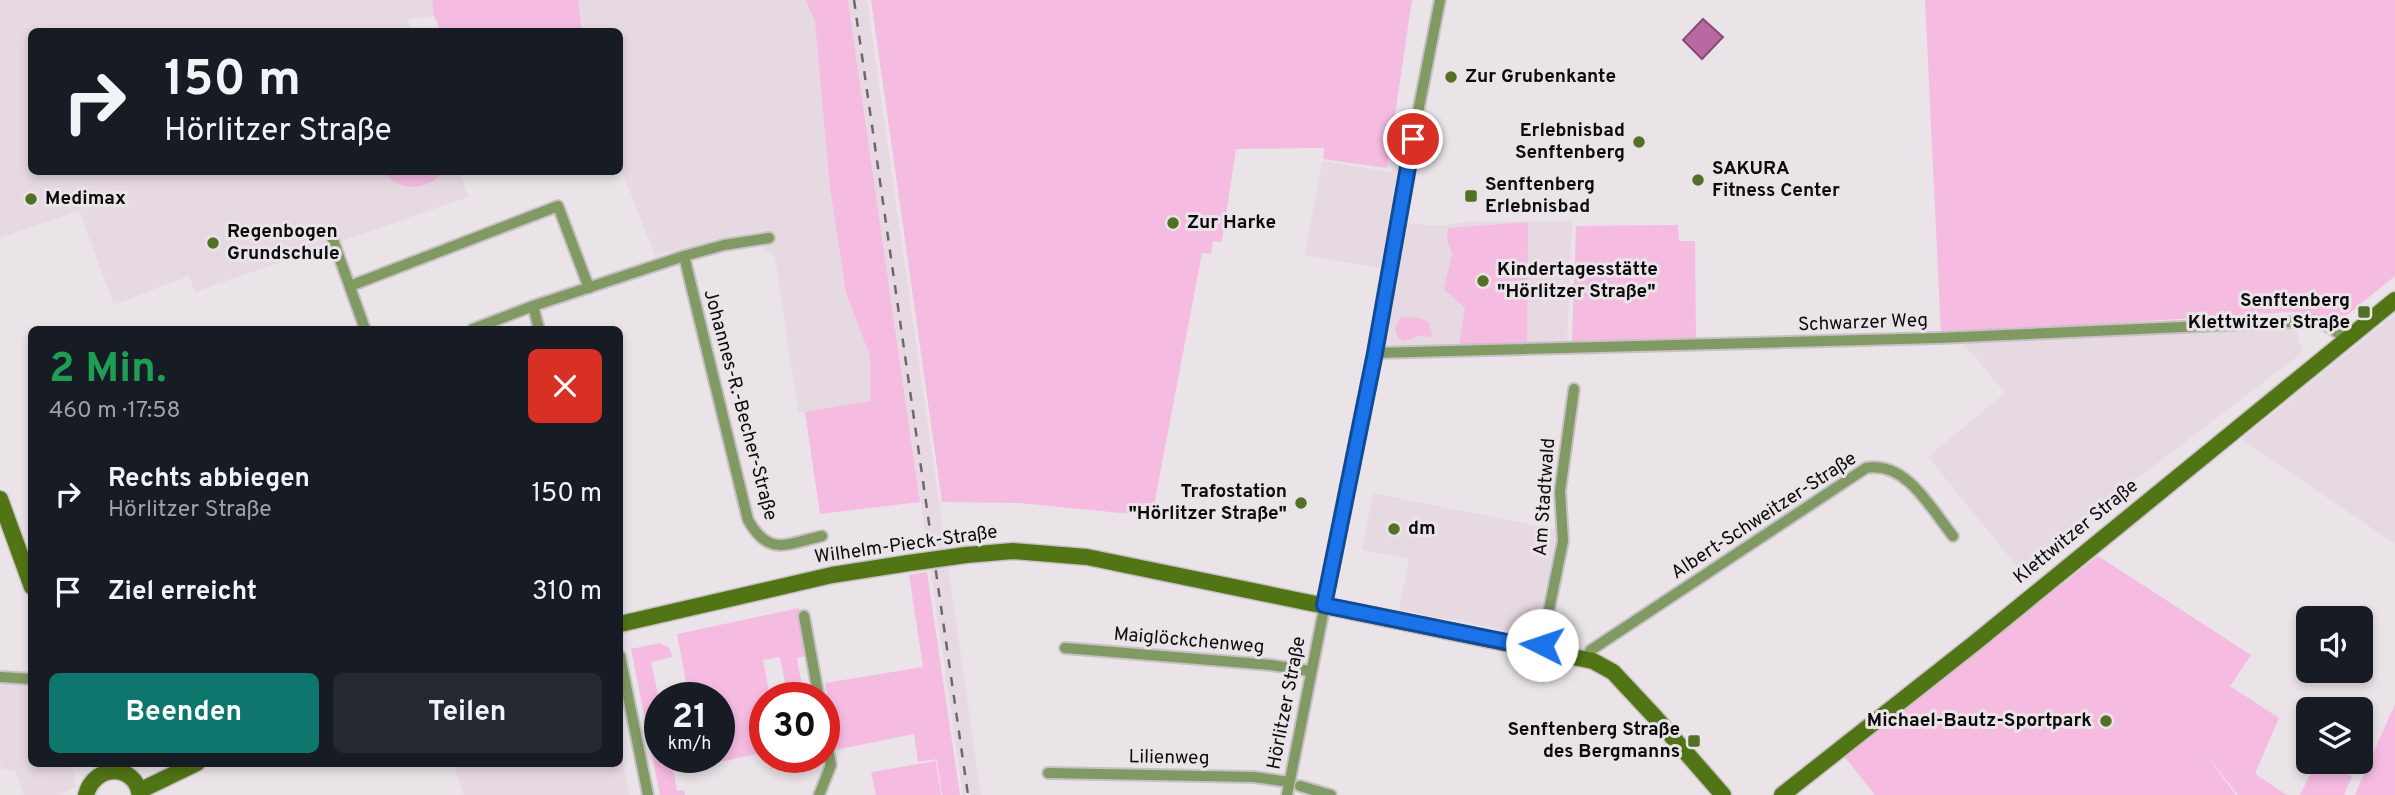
<!DOCTYPE html>
<html lang="de">
<meta charset="utf-8">
<style>
body{margin:0;font-family:Overpass,sans-serif;background:#242831;color:#f1f3f6;height:100vh;display:flex;flex-direction:column;font-size:26px;white-space:nowrap}
*{box-sizing:border-box;margin:0}
p{font-size:23px;color:#9ea1a6}
.icon{flex:none;width:38px;height:38px;fill:none;stroke:currentColor;stroke-width:2;stroke-linecap:round;stroke-linejoin:round}
.map{position:relative;flex:1;overflow:hidden}
.sheet{position:absolute;left:28px;top:326px;width:595px;height:441px;display:flex;flex-direction:column;background:#171b24;border-radius:10px;box-shadow:0 4px 10px #0003}
.sheet>*{flex:none}
.hud{position:absolute;left:28px;top:28px;width:595px;height:147px;border-radius:10px;box-shadow:0 4px 10px #0003;background:#171b24;color:#f1f3f6;overflow:hidden}
.fabs{position:absolute;left:2296px;top:606px;display:grid;gap:14px}
.fabs a{display:grid;place-items:center;width:77px;height:77px;border-radius:10px;background:#171b24;box-shadow:0 4px 10px #0003;font-size:35px}
.speed{position:absolute;left:644px;top:682px;display:flex;gap:14px;font-size:35px;font-weight:700;text-align:center}
.speed>*{display:grid;place-content:center;width:91px;height:91px;border-radius:50%;background:#171b24;box-shadow:0 4px 10px #0003;line-height:1}
.speed small{font-size:18px;font-weight:400}
.speed .limit{border:10px solid #d22;background:#fff;color:#111}
.pin{position:absolute;display:grid;place-items:center;width:60px;height:60px;color:#fff;margin:-30px;border:4px solid #fff;border-radius:50%;box-shadow:0 2px 7px #0007}
.me{position:absolute;width:77px;margin:-38px;rotate:274deg;stroke-linejoin:round;filter:drop-shadow(0 0 5px #0008)}
.turn{display:flex;align-items:center;gap:24px;height:147px;padding:0 21px;font-size:32px}
.turn .icon{width:91px;height:91px;stroke-width:2.5}
.turn b{display:block;font-size:49px;line-height:60px}
.round{display:grid;place-items:center;flex:none;width:74px;height:74px;border-radius:10px;background:#242831}
.overview{display:flex;align-items:center;justify-content:space-between;height:119px;padding:0 21px}
h1{font-size:42px;font-weight:700;line-height:52px;color:#1e9e55}
.action{display:flex;gap:14px;margin-top:auto;padding:14px 21px}
.action a{flex:1;height:80px;border-radius:10px;background:#0f766e;color:#fff;font-size:28px;font-weight:700;line-height:80px;text-align:center}
.action a+a{background:#242831;color:#f1f3f6}
ul{padding:0;list-style:none}
li{display:flex;align-items:center;gap:21px;height:98px;padding:0 21px}
li div{flex:1}
li b{display:block;font-size:26px}
li em{font-style:normal}
.map>svg:first-child{display:block}
.built{fill:#e7d9e2}
.green{fill:#f5bbe1}
.water{fill:#b968a1;stroke:#854c74;stroke-width:2}
.lines{fill:none;stroke-linecap:round;stroke-linejoin:round}
.minor-casing{stroke:#c7c1c5;stroke-width:14}
.secondary-casing{stroke:#c7c1c5;stroke-width:19}
.minor{stroke:#819a63;stroke-width:10}
.secondary{stroke:#517414;stroke-width:16}
.rail{stroke:#6c686a;stroke-width:2.5;stroke-dasharray:9 9;stroke-linecap:butt}
.secondary-bridge-casing{stroke:#c7c1c5;stroke-width:19;stroke-linecap:butt}
.secondary-bridge{stroke:#517414;stroke-width:16}
.route-casing{stroke:#114b97;stroke-width:18}
.route{stroke:#1a73e8;stroke-width:12}
.poi-dot{fill:#527026;stroke:#eae4e8;stroke-width:2.5}
.labels{text-anchor:middle;dominant-baseline:central;stroke-width:6;stroke-linejoin:round;paint-order:stroke}
.poi-label{font-size:19px;font-weight:bold;fill:#0d0b0c;stroke:#eae4e8;text-anchor:start}
.street-label{font-size:19px;fill:#0d0b0c;stroke:#eae4e8}
</style>
<div class="map">
<svg width="2395" height="795" viewBox="0 0 2395 795">
<rect width="100%" height="100%" fill="#eae4e8"/>
<g class="built">
<polygon points="0,0 432,0 434,16 408,19 412,31 32,32 32,172 460,172 469,197 195,292 189,276 114,305 79,211 0,238"/>
<polygon points="578,0 806,0 815,22 830,188 846,293 870,356 871,402 798,413 775,257 761,247 755,234 717,239 655,256 620,166 620,32 582,31"/>
<polygon points="848,0 867,0 981,795 963,795"/>
<polygon points="1322,161 1398,173 1381,268 1305,255"/>
<polygon points="1572,221 1567,344 1387,349 1384,346 1407,223 1440,226 1466,222"/>
<polygon points="2395,315 2395,544 2241,439"/>
<polygon points="2295,327 2303,352 2019,569 1928,457 2005,393 1962,342"/>
<polygon points="1373,493 1558,530 1535,636 1399,610 1409,559 1362,550"/>
<polygon points="0,681 31,682 32,763 70,763 77,786 59,795 24,795 15,770 2,769 0,763"/>
<polygon points="620,747 629,795 464,795 453,763 620,763"/>
</g>
<g class="green">
<polygon points="432,0 578,0 582,31 441,31 434,16"/>
<polygon points="806,0 848,0 920,502 820,514 805,412 871,401 870,356 846,293 830,188 815,22"/>
<polygon points="871,0 1412,0 1387,168 1323,159 1324,148 1236,149 1222,242 1213,241 1211,254 1202,253 1152,516 1019,503 942,502"/>
<polygon points="1925,0 2395,0 2395,276 2337,323 2292,312 1941,334"/>
<path d="M385,172H443C428,190 400,194 385,172Z"/>
<polygon points="1528,222 1527,343 1459,345 1465,308 1444,289 1452,254 1447,240 1448,228"/>
<polygon points="1678,225 1679,241 1695,241 1696,340 1572,342 1576,226"/>
<polygon points="1403,317 1419,318 1429,322 1433,337 1419,336 1404,341 1398,338 1395,330 1398,321"/>
<polygon points="2098,556 2251,655 2230,686 2279,718 2255,774 2287,795 2238,795 2199,745 2236,795 1875,795 1844,756"/>
<polygon points="927,572 960,795 942,795 937,759 918,762 914,734 835,750 825,683 923,667 909,575"/>
<polygon points="799,608 807,656 797,658 804,698 788,698 780,657 763,660 770,698 765,698 765,752 702,766 701,758 719,758 719,698 689,698 677,634"/>
<polygon points="660,643 669,648 673,657 651,662 660,703 660,758 671,758 677,791 684,790 685,795 660,795 631,649"/>
<polygon points="2395,704 2395,795 2355,795"/>
<polygon points="936,761 941,795 876,795 871,772"/>
<polygon points="2316,762 2352,776 2344,795 2300,795"/>
</g>
<polygon class="water" points="1703,19 1723,37 1702,59 1683,40"/>
<g class="lines">
<g class="minor-casing">
<g id="minor">
<polyline points="333,240 365,329"/>
<polyline points="684,256 724,245 769,238"/>
<polyline points="350,286 558,206 589,288"/>
<polyline points="533,306 539,329"/>
<path d="M473,329L533,306L684,256L748,520C769,557 786,544 822,536"/>
<path d="M1375,353L1938,338L2315,321C2328,326 2336,329 2345,340"/>
<polyline points="804,616 819,698"/>
<polyline points="1065,648 1271,665 1310,671"/>
<polyline points="1541,649 1563,541 1560,491 1574,389"/>
<polyline points="620,656 648,795"/>
<path d="M1586,659L1591,650L1866,468C1907,461 1931,509 1953,536"/>
<polyline points="0,677 32,679"/>
<polyline points="1048,773 1254,777 1289,782"/>
<polyline points="1300,786 1331,795"/>
<polyline points="819,795 831,765 824,729"/>
<polyline points="1287,795 1375,353 1400,204 1440,0"/>
</g>
</g>
<g class="secondary-casing">
<g id="secondary">
<polyline points="0,499 32,587"/>
<polyline points="966,555 1013,551 1087,557 1593,661 1613,672 1655,717 1723,795"/>
<polyline points="620,624 832,575 909,563"/>
<polyline points="139,791 197,763"/>
<path d="M86,795C94,764 135,763 140,795"/>
<polyline points="1782,795 1976,642 2395,300"/>
</g>
</g>
<use href="#minor" class="minor"/>
<use href="#secondary" class="secondary"/>
<polyline class="rail" points="854,0 968,795"/>
<g class="secondary-bridge-casing">
<polyline id="secondary-bridge" points="909,563 966,555"/>
</g>
<use href="#secondary-bridge" class="secondary-bridge"/>
</g>
<g class="lines">
<g class="route-casing">
<polyline id="route" points="1413,139 1375,353 1324,605 1541,649 1542,645"/>
</g>
<use href="#route" class="route"/>
</g>
<g class="poi-dot">
<circle cx="1451" cy="77" r="7"/>
<circle cx="1639" cy="142" r="7"/>
<circle cx="1698" cy="180" r="7"/>
<rect x="1464" y="189" width="14" height="14" rx="3.5"/>
<circle cx="31" cy="199" r="7"/>
<circle cx="1173" cy="223" r="7"/>
<circle cx="213" cy="243" r="7"/>
<circle cx="1483" cy="281" r="7"/>
<rect x="2357" y="305" width="14" height="14" rx="3.5"/>
<circle cx="1301" cy="503" r="7"/>
<circle cx="1394" cy="529" r="7"/>
<circle cx="2106" cy="721" r="7"/>
<rect x="1687" y="734" width="14" height="14" rx="3.5"/>
</g>
<g class="labels">
<g class="poi-label">
<text x="1465" y="77">Zur Grubenkante</text>
<text x="1625" y="131" text-anchor="end">Erlebnisbad<tspan x="1625" dy="22">Senftenberg</tspan></text>
<text x="1712" y="169">SAKURA<tspan x="1712" dy="22">Fitness Center</tspan></text>
<text x="1485" y="185">Senftenberg<tspan x="1485" dy="22">Erlebnisbad</tspan></text>
<text x="45" y="199">Medimax</text>
<text x="1187" y="223">Zur Harke</text>
<text x="227" y="232">Regenbogen<tspan x="227" dy="22">Grundschule</tspan></text>
<text x="1497" y="270">Kindertagesstätte<tspan x="1497" dy="22">"Hörlitzer Straße"</tspan></text>
<text x="2350" y="301" text-anchor="end">Senftenberg<tspan x="2350" dy="22">Klettwitzer Straße</tspan></text>
<text x="1287" y="492" text-anchor="end">Trafostation<tspan x="1287" dy="22">"Hörlitzer Straße"</tspan></text>
<text x="1408" y="529">dm</text>
<text x="2092" y="721" text-anchor="end">Michael-Bautz-Sportpark</text>
<text x="1680" y="730" text-anchor="end">Senftenberg Straße<tspan x="1680" dy="22">des Bergmanns</tspan></text>
</g>
<g class="street-label">
<text transform="translate(1863 323) rotate(-2)">Schwarzer Weg</text>
<text transform="translate(740 405) rotate(75)">Johannes-R.-Becher-Straße</text>
<text transform="translate(1545 497) rotate(-86)">Am Stadtwald</text>
<text transform="translate(1764 516) rotate(-33)">Albert-Schweitzer-Straße</text>
<text transform="translate(2076 532) rotate(-39)">Klettwitzer Straße</text>
<text transform="translate(906 545) rotate(-8)">Wilhelm-Pieck-Straße</text>
<text transform="translate(1189 641) rotate(5)">Maiglöckchenweg</text>
<text transform="translate(1287 703) rotate(-79)">Hörlitzer Straße</text>
<text transform="translate(1169 758) rotate(1)">Lilienweg</text>
</g>
</g>
</svg>
<div class="fabs">
<a><svg class="icon" aria-label="sound" viewBox="0 0 24 24"><path d="M4 9h4l5-4v14l-5-4H4zM17 9q2 3 0 6"/></svg></a>
<a><svg class="icon" aria-label="layers" viewBox="0 0 24 24"><path d="M12 4l9 5-9 5-9-5zM3 14l9 5 9-5"/></svg></a>
</div>
<div class="speed"><div>21<small>km/h</small></div><div class="limit">30</div></div>
<div class="pin" style="left:1413px;top:139px;background:#d93025"><svg class="icon" aria-label="arrive" viewBox="0 0 24 24"><path d="M6 21V4h12l-3 4 3 4H6"/></svg></div>
<svg class="me" style="left:1542px;top:645px" viewBox="-20 -20 40 40"><circle r="19" fill="#fff"/><path d="M0-13L10 11 0 6-10 11z" fill="#1a73e8"/></svg>
<div class="hud">
<div class="turn"><svg class="icon" aria-label="right" viewBox="0 0 24 24"><path d="M7 20v-9h11M14 6l5 5-5 5"/></svg><div><b>150 m</b>Hörlitzer Straße</div></div>
</div>
<section class="sheet">
<div class="overview"><div><h1>2 Min.</h1><p>460 m · 17:58</p></div><a class="round" style="background:#d93025;color:#fff"><svg class="icon" aria-label="close" viewBox="0 0 24 24"><path d="M6 6l12 12M18 6L6 18"/></svg></a></div>
<ul>
<li><svg class="icon" aria-label="right" viewBox="0 0 24 24"><path d="M7 20v-9h11M14 6l5 5-5 5"/></svg><div><b>Rechts abbiegen</b><p>Hörlitzer Straße</p></div><em>150 m</em></li>
<li><svg class="icon" aria-label="arrive" viewBox="0 0 24 24"><path d="M6 21V4h12l-3 4 3 4H6"/></svg><div><b>Ziel erreicht</b></div><em>310 m</em></li>
</ul>
<div class="action"><a>Beenden</a><a>Teilen</a></div>
</section>
</div>
